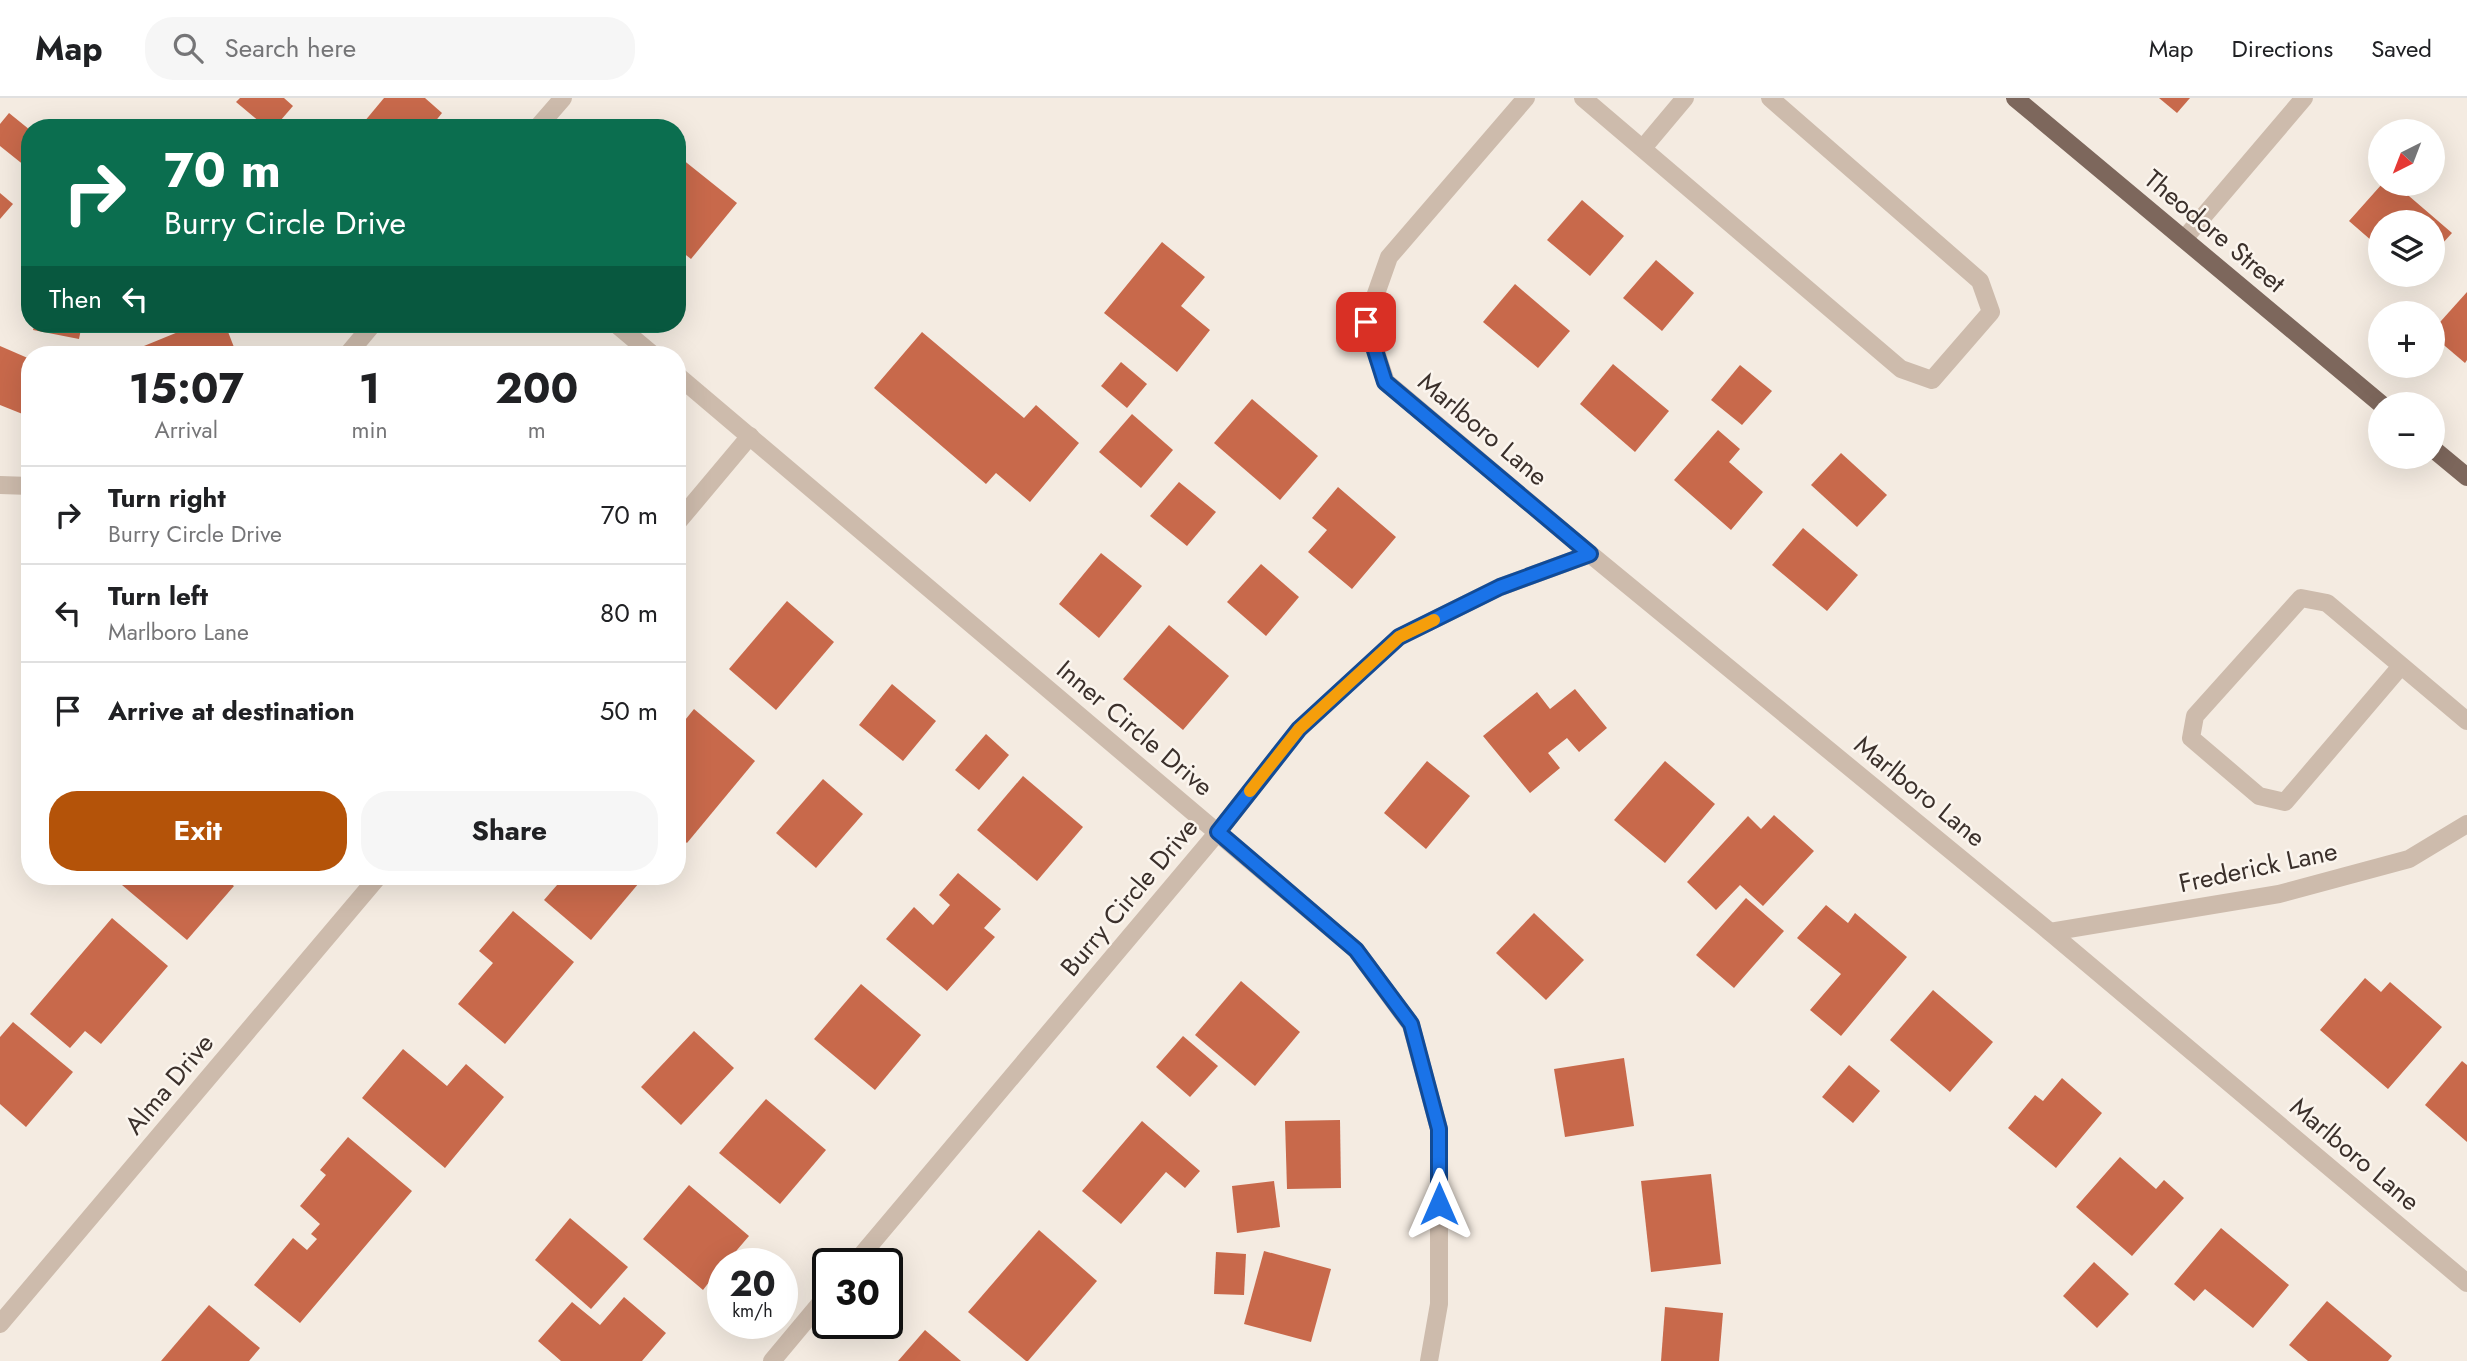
<!DOCTYPE html>
<meta charset="utf-8">
<style>
body{margin:0;font-family:Jost,sans-serif;background:#f6f6f6;color:#202124;height:100vh;display:flex;flex-direction:column;font-size:26px;white-space:nowrap}
*{box-sizing:border-box;margin:0}
p{font-size:23px;color:#757577}
.icon{flex:none;width:38px;height:38px;fill:none;stroke:currentColor;stroke-width:2;stroke-linecap:round;stroke-linejoin:round}
.map{position:relative;flex:1;overflow:hidden}
.details{position:absolute;left:21px;top:248px;width:665px;height:539px;display:flex;flex-direction:column;background:#fff;border-radius:28px;box-shadow:0 7px 28px #0002}
.details>*{flex:none}
.top-card{position:absolute;left:21px;top:21px;width:665px;height:214px;border-radius:28px;box-shadow:0 7px 28px #0002;background:#0b6e4f;color:#fff;overflow:hidden}
.needle{width:46px;rotate:222deg}
.tools{position:absolute;left:2368px;top:21px;display:grid;gap:14px}
.tools a{display:grid;place-items:center;width:77px;height:77px;border-radius:50%;background:#fff;box-shadow:0 7px 28px #0002;font-size:35px}
.speed{position:absolute;left:707px;top:1150px;display:flex;gap:14px;font-size:35px;font-weight:700;text-align:center}
.speed>*{display:grid;place-content:center;width:91px;height:91px;border-radius:50%;background:#fff;box-shadow:0 7px 28px #0002;line-height:1}
.speed small{font-size:18px;font-weight:400}
.speed .limit{border:4px solid #111;border-radius:10px;background:#fff;color:#111}
.pin{position:absolute;display:grid;place-items:center;width:60px;height:60px;color:#fff;margin:-30px;border-radius:14px;box-shadow:0 4px 10px #0006}
.me{position:absolute;width:77px;margin:-38px;rotate:0deg;stroke-linejoin:round;filter:drop-shadow(0 0 5px #0008)}
.turn{display:flex;align-items:center;gap:24px;height:147px;padding:0 28px;font-size:32px}
.turn .icon{width:91px;height:91px;stroke-width:2.5}
.turn b{display:block;font-size:49px;line-height:60px}
.then{display:flex;align-items:center;height:66px;padding:0 28px;background:#0003;gap:14px;font-size:26px}
.eta{display:flex;justify-content:space-evenly;align-items:center;height:119px;text-align:center}
.eta b{font-size:42px;font-weight:700;line-height:49px}
.primary-button{display:flex;gap:14px;margin-top:auto;padding:14px 28px}
.primary-button a{flex:1;height:80px;border-radius:28px;background:#b45309;color:#fff;font-size:28px;font-weight:700;line-height:80px;text-align:center}
.primary-button a+a{background:#f6f6f6;color:#202124}
ul{padding:0;list-style:none}
li{display:flex;align-items:center;gap:21px;height:98px;padding:0 28px;border-top:2px solid #e0e0e0}
li div{flex:1}
li b{display:block;font-size:26px}
li em{font-style:normal}
header{display:flex;align-items:center;gap:42px;box-sizing:border-box;height:98px;padding:0 35px;background:#fff;border-bottom:2px solid #e0e0e0}
header strong{font-size:33px}
nav{display:flex;gap:38px;margin-inline-start:auto;font-size:24px}
.search{width:490px;height:63px;background:#f6f6f6;display:flex;align-items:center;gap:18px;box-sizing:border-box;padding:0 24px;border-radius:28px;color:#757577;font-size:26px}
.map>svg:first-child{display:block}
.building{fill:#c8694b}
.lines{fill:none;stroke-linecap:round;stroke-linejoin:round}
.minor{stroke:#cdbbac;stroke-width:18}
.major{stroke:#7d675c;stroke-width:18}
.route-casing{stroke:#114b97;stroke-width:18}
.route{stroke:#1a73e8;stroke-width:12}
.slow{stroke:#f59e0b;stroke-width:12}
.labels{text-anchor:middle;dominant-baseline:central;stroke-width:5;stroke-linejoin:round;paint-order:stroke}
.street-label{font-size:26px;fill:#3b302b;stroke:#fbf5ee}
</style>
<header>
<strong>Map</strong>
<div class="search"><svg class="icon" aria-label="search" viewBox="0 0 24 24"><circle cx="10" cy="10" r="6"/><path d="M15 15l6 6"/></svg>Search here</div>
<nav><a>Map</a><a>Directions</a><a>Saved</a></nav>
</header>
<div class="map">
<svg width="2467" height="1263" viewBox="0 0 2467 1263">
<rect width="100%" height="100%" fill="#f4ebe1"/>
<g class="building">
<polygon points="240,0 284,0 293,8 274,30 267,30 236,4"/>
<polygon points="384,0 425,0 442,15 430,30 359,30"/>
<polygon points="2159,0 2190,0 2177,15"/>
<polygon points="9,15 30,32 30,72 0,48 0,26"/>
<polygon points="677,57 737,105 691,161 677,150"/>
<polygon points="2382,86 2395,86 2452,135 2432,157 2432,124 2380,124 2380,150 2349,123"/>
<polygon points="0,95 13,106 0,121"/>
<polygon points="1582,102 1624,138 1590,178 1547,142"/>
<polygon points="1162,144 1205,179 1181,208 1210,232 1177,274 1104,215"/>
<polygon points="1656,162 1694,195 1662,233 1623,200"/>
<polygon points="1515,186 1570,233 1538,270 1483,224"/>
<polygon points="2467,194 2467,262 2465,265 2432,237 2432,233"/>
<polygon points="35,226 82,226 79,241 33,232"/>
<polygon points="180,226 225,226 237,257 122,257 183,232"/>
<polygon points="922,234 1024,320 1036,307 1079,345 1030,404 996,375 986,386 874,290"/>
<polygon points="0,248 30,261 30,319 0,307"/>
<polygon points="1121,264 1147,286 1127,310 1101,288"/>
<polygon points="1613,266 1669,313 1635,354 1580,306"/>
<polygon points="1740,267 1772,293 1742,327 1711,302"/>
<polygon points="1252,301 1318,358 1280,402 1214,345"/>
<polygon points="1132,316 1173,352 1141,390 1099,354"/>
<polygon points="1718,332 1740,351 1729,364 1763,394 1731,432 1674,382"/>
<polygon points="1841,355 1887,397 1857,429 1811,387"/>
<polygon points="1179,384 1216,414 1187,448 1150,418"/>
<polygon points="1338,389 1396,439 1352,491 1308,454 1327,432 1312,420"/>
<polygon points="1803,430 1858,477 1827,513 1772,467"/>
<polygon points="1101,455 1142,488 1099,540 1059,506"/>
<polygon points="1261,466 1299,499 1266,538 1227,504"/>
<polygon points="787,503 834,544 776,612 729,571"/>
<polygon points="1169,527 1229,578 1183,632 1123,581"/>
<polygon points="892,586 936,623 903,663 859,627"/>
<polygon points="1575,591 1607,630 1579,654 1567,640 1548,655 1560,670 1530,695 1483,638 1537,594 1550,611"/>
<polygon points="694,611 755,663 687,745 677,737 677,632"/>
<polygon points="986,636 1009,657 979,692 955,672"/>
<polygon points="1427,663 1470,698 1426,751 1384,715"/>
<polygon points="1665,663 1715,706 1665,765 1614,722"/>
<polygon points="1023,678 1083,729 1037,783 977,732"/>
<polygon points="823,681 863,716 816,770 776,735"/>
<polygon points="1774,717 1814,753 1763,808 1740,787 1716,812 1687,784 1748,718 1761,731"/>
<polygon points="958,775 1001,811 984,830 995,839 947,893 886,841 914,809 933,827 950,807 939,797"/>
<polygon points="129,779 222,779 234,788 187,842 122,787"/>
<polygon points="564,779 644,779 591,842 544,802"/>
<polygon points="1746,800 1784,833 1734,890 1696,857"/>
<polygon points="1826,807 1848,825 1855,815 1907,859 1841,938 1810,912 1841,876 1797,840"/>
<polygon points="513,813 574,864 505,946 458,906 493,865 479,853"/>
<polygon points="1534,815 1584,862 1546,902 1496,855"/>
<polygon points="112,820 168,868 101,946 85,933 70,950 30,916"/>
<polygon points="2365,880 2381,894 2390,884 2442,929 2388,991 2320,932"/>
<polygon points="1241,883 1300,934 1255,988 1195,937"/>
<polygon points="861,886 921,937 875,992 814,941"/>
<polygon points="1933,892 1993,944 1950,994 1890,942"/>
<polygon points="13,924 73,974 26,1029 0,1006 0,939"/>
<polygon points="694,933 734,970 681,1027 641,989"/>
<polygon points="1183,938 1218,968 1190,999 1156,969"/>
<polygon points="403,951 447,988 466,966 504,999 445,1070 362,1000"/>
<polygon points="1624,960 1634,1028 1565,1039 1554,971"/>
<polygon points="2462,963 2467,967 2467,1044 2425,1007"/>
<polygon points="1849,967 1880,993 1853,1025 1822,999"/>
<polygon points="2062,980 2102,1015 2056,1070 2008,1030 2035,997 2043,1003"/>
<polygon points="766,1001 826,1052 780,1106 719,1055"/>
<polygon points="1340,1022 1341,1090 1287,1091 1285,1023"/>
<polygon points="1142,1023 1200,1073 1185,1090 1166,1074 1121,1126 1082,1093"/>
<polygon points="348,1039 412,1093 300,1225 254,1187 293,1140 307,1152 317,1141 311,1136 320,1126 300,1108 326,1077 320,1072"/>
<polygon points="2120,1059 2156,1091 2164,1082 2184,1100 2132,1158 2076,1109"/>
<polygon points="1711,1076 1721,1166 1651,1174 1641,1083"/>
<polygon points="1274,1083 1280,1129 1237,1135 1232,1088"/>
<polygon points="689,1087 749,1138 725,1166 723,1166 703,1192 643,1141"/>
<polygon points="570,1120 628,1169 591,1211 535,1162"/>
<polygon points="2221,1130 2289,1187 2253,1230 2205,1191 2194,1203 2174,1186"/>
<polygon points="1039,1132 1097,1183 1028,1263 1026,1263 968,1214"/>
<polygon points="1264,1153 1331,1171 1311,1244 1244,1226"/>
<polygon points="1216,1154 1246,1156 1244,1197 1214,1196"/>
<polygon points="2094,1164 2129,1196 2097,1230 2063,1198"/>
<polygon points="624,1199 666,1235 642,1263 561,1263 538,1243 572,1204 600,1227"/>
<polygon points="2327,1203 2392,1258 2388,1263 2308,1263 2289,1247"/>
<polygon points="209,1207 260,1250 249,1263 161,1263"/>
<polygon points="1665,1209 1723,1215 1719,1263 1661,1263"/>
<polygon points="925,1232 961,1263 898,1263"/>
</g>
<g class="lines">
<g class="minor">
<polyline points="1526,0 1389,159 1366,224 1386,284 1590,456 2050,834 2467,1185"/>
<polyline points="1583,0 1901,271 1932,282 1991,214 1980,183 1770,0"/>
<polyline points="537,30 563,0"/>
<polyline points="1643,50 1685,0"/>
<polyline points="2184,141 2304,0"/>
<polyline points="616,226 653,257"/>
<polyline points="347,257 373,226"/>
<polyline points="677,277 1356,852 1411,927 1439,1031 1439,1206 1429,1263"/>
<polyline points="0,387 30,388"/>
<polyline points="677,425 750,338"/>
<polyline points="2401,568 2285,704 2259,698 2191,640 2195,618 2301,500 2327,505 2467,623"/>
<polyline points="2050,834 2279,796 2409,761 2467,726"/>
<polyline points="854,1166 1218,734 1299,631 1399,539 1500,489 1590,456"/>
<polyline points="0,1226 378,779"/>
<polyline points="772,1263 828,1196"/>
</g>
<g class="major">
<polyline points="2015,0 2381,306"/>
<polyline points="2432,350 2467,379"/>
</g>
</g>
<g class="lines">
<g class="route-casing">
<polyline id="route" points="1366,224 1385,284 1590,456 1500,489 1399,539 1299,631 1218,734 1356,852 1411,926 1439,1031 1439,1106"/>
</g>
<use href="#route" class="route"/>
<polyline class="slow" points="1250,693 1299,631 1399,539 1434,522"/>
</g>
<g class="labels">
<g class="street-label">
<text transform="translate(2215 133) rotate(40)">Theodore Street</text>
<text transform="translate(1483 331) rotate(40)">Marlboro Lane</text>
<text transform="translate(1135 630) rotate(40)">Inner Circle Drive</text>
<text transform="translate(1920 693) rotate(39)">Marlboro Lane</text>
<text transform="translate(2258 769) rotate(-12)">Frederick Lane</text>
<text transform="translate(1129 799) rotate(-50)">Burry Circle Drive</text>
<text transform="translate(169 986) rotate(-50)">Alma Drive</text>
<text transform="translate(2355 1056) rotate(40)">Marlboro Lane</text>
</g>
</g>
</svg>
<div class="tools">
<a><svg class="needle" viewBox="-14 -14 28 28"><path d="M0-13l5 13h-10z" fill="#e53935"/><path d="M0 13l5-13h-10z" fill="#757577"/></svg></a>
<a><svg class="icon" aria-label="layers" viewBox="0 0 24 24"><path d="M12 4l9 5-9 5-9-5zM3 14l9 5 9-5"/></svg></a>
<a>+</a>
<a>−</a>
</div>
<div class="speed"><div>20<small>km/h</small></div><div class="limit">30</div></div>
<div class="pin" style="left:1366px;top:224px;background:#d93025"><svg class="icon" aria-label="arrive" viewBox="0 0 24 24"><path d="M6 21V4h12l-3 4 3 4H6"/></svg></div>
<svg class="me" style="left:1439px;top:1106px" viewBox="-20 -20 40 40"><path d="M0-17L14 15 0 8-14 15z" fill="#1a73e8" stroke="#fff" stroke-width="4"/></svg>
<div class="top-card">
<div class="turn"><svg class="icon" aria-label="right" viewBox="0 0 24 24"><path d="M7 20v-9h11M14 6l5 5-5 5"/></svg><div><b>70 m</b>Burry Circle Drive</div></div>
<div class="then">Then<svg class="icon" aria-label="left" viewBox="0 0 24 24"><path d="M17 20v-9H6M10 6l-5 5 5 5"/></svg></div>
</div>
<section class="details">
<div class="eta">
<div><b>15:07</b><p>Arrival</p></div>
<div><b>1</b><p>min</p></div>
<div><b>200</b><p>m</p></div>
</div>
<ul>
<li><svg class="icon" aria-label="right" viewBox="0 0 24 24"><path d="M7 20v-9h11M14 6l5 5-5 5"/></svg><div><b>Turn right</b><p>Burry Circle Drive</p></div><em>70 m</em></li>
<li><svg class="icon" aria-label="left" viewBox="0 0 24 24"><path d="M17 20v-9H6M10 6l-5 5 5 5"/></svg><div><b>Turn left</b><p>Marlboro Lane</p></div><em>80 m</em></li>
<li><svg class="icon" aria-label="arrive" viewBox="0 0 24 24"><path d="M6 21V4h12l-3 4 3 4H6"/></svg><div><b>Arrive at destination</b></div><em>50 m</em></li>
</ul>
<div class="primary-button"><a>Exit</a><a>Share</a></div>
</section>
</div>
